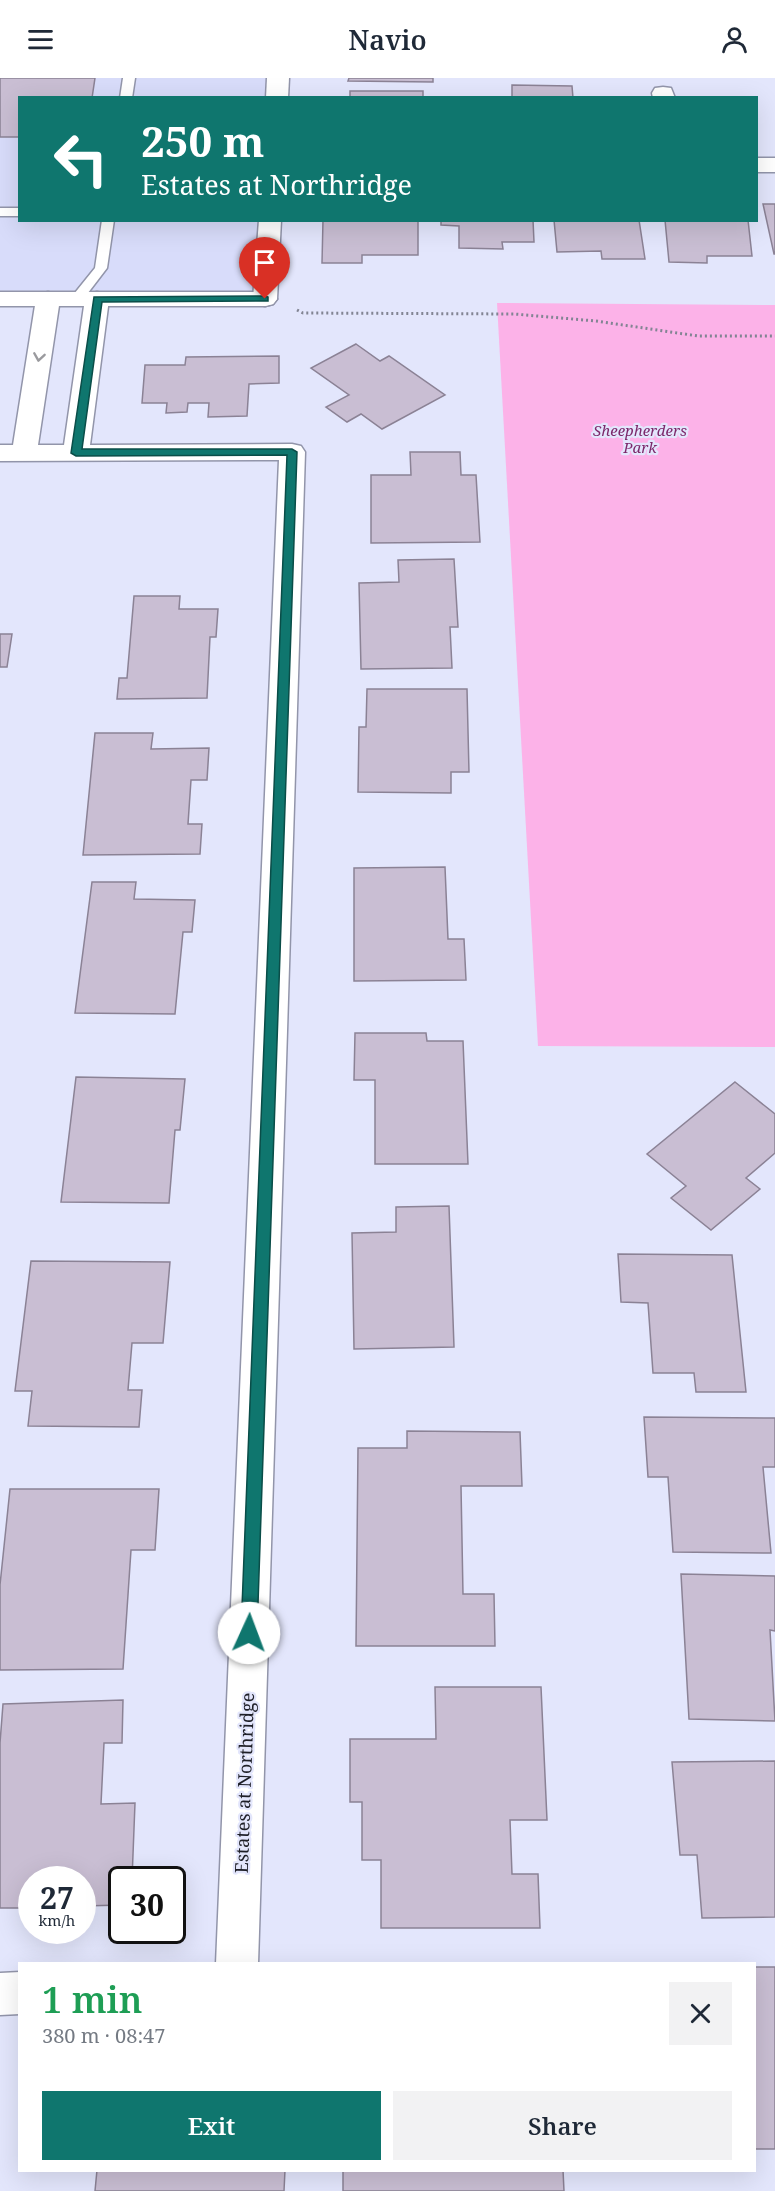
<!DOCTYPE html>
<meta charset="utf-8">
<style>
body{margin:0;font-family:"Noto Serif",serif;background:#f2f2f3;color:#1f2937;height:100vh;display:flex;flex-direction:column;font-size:22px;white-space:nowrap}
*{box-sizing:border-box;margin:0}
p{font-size:20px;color:#747a83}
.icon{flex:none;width:33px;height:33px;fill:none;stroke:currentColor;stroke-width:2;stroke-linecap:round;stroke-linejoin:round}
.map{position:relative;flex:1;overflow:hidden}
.sheet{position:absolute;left:18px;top:1884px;width:738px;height:210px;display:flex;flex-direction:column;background:#fff;border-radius:0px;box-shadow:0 6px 24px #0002}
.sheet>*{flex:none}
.top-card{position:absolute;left:18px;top:18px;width:740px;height:126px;border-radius:0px;box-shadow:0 6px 24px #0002;background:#0f766e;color:#fff;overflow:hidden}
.speed{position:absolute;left:18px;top:1788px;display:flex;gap:12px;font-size:30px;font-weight:700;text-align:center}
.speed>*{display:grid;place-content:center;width:78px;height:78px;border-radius:50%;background:#fff;box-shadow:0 6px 24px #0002;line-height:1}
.speed small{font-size:15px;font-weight:400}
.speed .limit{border:3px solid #111;border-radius:9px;background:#fff;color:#111}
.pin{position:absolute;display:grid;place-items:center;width:51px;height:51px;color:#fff;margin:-62px -26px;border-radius:50% 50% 50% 0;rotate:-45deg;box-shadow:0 0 6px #0007}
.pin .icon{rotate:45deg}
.me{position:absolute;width:66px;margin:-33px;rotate:2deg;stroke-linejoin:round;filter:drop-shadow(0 0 4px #0008)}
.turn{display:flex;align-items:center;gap:21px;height:126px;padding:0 24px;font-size:27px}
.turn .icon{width:78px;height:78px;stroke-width:2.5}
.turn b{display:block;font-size:42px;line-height:51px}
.round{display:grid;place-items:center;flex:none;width:63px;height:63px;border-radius:0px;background:#f2f2f3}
.overview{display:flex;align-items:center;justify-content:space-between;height:102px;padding:0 24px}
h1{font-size:36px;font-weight:600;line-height:45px;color:#1e9e55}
.action{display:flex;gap:12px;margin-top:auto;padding:12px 24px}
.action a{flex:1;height:69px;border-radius:0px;background:#0f766e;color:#fff;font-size:24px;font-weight:600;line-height:69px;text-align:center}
.action a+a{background:#f2f2f3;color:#1f2937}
header{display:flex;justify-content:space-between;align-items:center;height:78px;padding:0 24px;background:#fff;font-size:27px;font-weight:600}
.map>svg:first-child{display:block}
.built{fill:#d8dcfa}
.green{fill:#fcb2e8}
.building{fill:#c9bed3;stroke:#8b8295;stroke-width:1.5}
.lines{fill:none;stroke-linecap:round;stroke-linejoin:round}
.lane-casing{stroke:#9295aa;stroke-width:3}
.street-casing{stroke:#9295aa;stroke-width:3}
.secondary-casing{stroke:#9295aa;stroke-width:3}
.path{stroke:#828493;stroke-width:3;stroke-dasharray:2 3;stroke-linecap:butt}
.lane{fill:#fff;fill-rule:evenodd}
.street{fill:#fff;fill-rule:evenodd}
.secondary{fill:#fff;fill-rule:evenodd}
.oneway{stroke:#9a9a9e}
.route{fill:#0f766e;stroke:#0a4d48;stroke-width:1.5}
.labels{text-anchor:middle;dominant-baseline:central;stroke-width:4.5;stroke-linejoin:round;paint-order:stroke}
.far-park-label{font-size:15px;font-style:italic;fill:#7c286b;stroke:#e3e6fc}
.street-label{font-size:18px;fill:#1e1f27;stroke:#e3e6fc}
</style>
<header><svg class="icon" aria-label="menu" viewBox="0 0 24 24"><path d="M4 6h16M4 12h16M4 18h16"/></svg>Navio<svg class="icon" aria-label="person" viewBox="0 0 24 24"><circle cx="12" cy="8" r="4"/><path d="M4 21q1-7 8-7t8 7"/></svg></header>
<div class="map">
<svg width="775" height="2113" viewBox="0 0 775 2113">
<rect width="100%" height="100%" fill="#e3e6fc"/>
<polygon class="built" points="0,0 278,0 277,19 20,20 20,142 270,143 265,221 0,221"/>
<polygon class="green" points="497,225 775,227 775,969 538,968"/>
<g class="building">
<polygon points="0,0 95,0 92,20 20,20 20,59 0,59"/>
<polygon points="349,0 433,0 433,4 348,3"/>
<polygon points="512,7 572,8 573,20 512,20"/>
<rect x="350" y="13" width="73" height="7"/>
<polygon points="763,126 775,126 775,176 774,176"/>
<polygon points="323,142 418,142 418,177 362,177 362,185 322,185"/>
<polygon points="441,142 533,142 534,164 502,164 503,171 459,170 459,148 441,147"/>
<polygon points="554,142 639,142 645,181 602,181 601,173 557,174"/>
<polygon points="665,142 748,142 752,178 707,178 707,185 669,184"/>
<polygon points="356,266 380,283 389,278 445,317 382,351 361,336 347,344 326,329 349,317 311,290"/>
<polygon points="279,278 279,305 249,306 247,338 208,339 209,325 188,325 187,334 166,335 167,325 142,325 145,287 185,287 186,279"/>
<polygon points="410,374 460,374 461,397 476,397 480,464 371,465 371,397 411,397"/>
<polygon points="454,481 458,549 450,549 452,590 361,591 359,505 399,504 398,482"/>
<polygon points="134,518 180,518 179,531 218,531 216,559 210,559 207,620 117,621 119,600 127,600"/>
<polygon points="0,556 12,556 7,589 0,589"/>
<polygon points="367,611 467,611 469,694 451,694 451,715 358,714 359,649 366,649"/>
<polygon points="95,655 153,655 151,671 209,670 207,702 191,702 188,746 202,746 200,776 83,777"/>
<polygon points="445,789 448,861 464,861 466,902 354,903 354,790"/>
<polygon points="92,804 136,804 134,821 195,822 192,854 183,854 175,936 75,935"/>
<polygon points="355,955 426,955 427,963 463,963 468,1086 375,1086 375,1002 354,1002"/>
<polygon points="76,999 185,1001 180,1052 175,1052 169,1125 61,1124"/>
<polygon points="735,1004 775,1036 775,1075 746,1100 760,1111 711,1152 671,1120 686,1108 647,1076"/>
<polygon points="449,1128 454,1269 354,1271 352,1155 396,1154 396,1129"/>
<polygon points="618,1176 732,1177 746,1314 696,1314 694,1295 653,1295 648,1225 621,1224"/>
<polygon points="31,1183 170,1184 163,1265 132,1265 128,1312 142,1312 139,1349 28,1348 32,1313 15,1313"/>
<polygon points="644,1339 775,1340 775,1389 763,1389 771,1475 673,1474 668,1399 648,1399"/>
<polygon points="407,1353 520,1354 522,1408 461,1408 463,1516 494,1516 495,1568 356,1568 358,1370 407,1370"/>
<polygon points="10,1411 159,1411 155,1472 131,1472 123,1591 0,1592 0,1507"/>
<polygon points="681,1496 775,1498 775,1553 770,1552 775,1643 689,1641"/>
<polygon points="435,1609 541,1609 547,1742 510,1742 512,1796 538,1796 540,1850 381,1850 381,1782 362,1782 362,1724 350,1724 350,1661 436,1661"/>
<polygon points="123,1622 122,1665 104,1665 101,1726 135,1725 132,1802 122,1802 122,1827 82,1828 82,1802 32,1802 32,1830 0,1830 0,1665 3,1626"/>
<polygon points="775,1683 775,1839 702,1840 697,1777 680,1777 672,1684"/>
<rect x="754" y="1889" width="21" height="182"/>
<polygon points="97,2092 285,2092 284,2113 95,2113"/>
<polygon points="343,2092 563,2092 564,2113 343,2113"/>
</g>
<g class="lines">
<g class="lane-casing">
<g id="lane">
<polygon points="123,0 135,0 132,20 120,20"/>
<rect x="0" y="130" width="20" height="8"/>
<polygon points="102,142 114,142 107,190 81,224 71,224 70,221 95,190"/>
</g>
</g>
<g class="street-casing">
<g id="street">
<polygon points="267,0 289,0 288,20 266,20"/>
<polygon points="663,9 671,10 675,20 653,20 652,15 655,10"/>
<rect x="756" y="80" width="19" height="14"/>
<polygon points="259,142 281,142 277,221 273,226 265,228 257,226 253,221"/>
<polygon points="48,214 56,216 60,221 38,367 64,367 85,221 89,216 97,214 105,216 109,221 90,367 292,366 301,368 305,374 258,1886 216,1886 279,382 0,383 0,367 13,367 36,221 40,216"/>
<polygon points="20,1894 20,1936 0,1937 0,1895"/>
</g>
</g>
<g class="secondary-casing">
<polygon id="secondary" points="0,214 265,214 273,216 277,221 273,226 265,228 0,228"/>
</g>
<polyline class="path" points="297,232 303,235 514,236 596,243 698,258 775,258"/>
<use href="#lane" class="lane"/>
<use href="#street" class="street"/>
<use href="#secondary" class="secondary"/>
</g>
<defs><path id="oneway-chevron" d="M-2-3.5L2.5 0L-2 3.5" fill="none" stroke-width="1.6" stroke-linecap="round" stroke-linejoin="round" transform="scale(1.5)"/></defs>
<use class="oneway" href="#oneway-chevron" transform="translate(39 279) rotate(99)"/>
<polygon class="route" points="265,218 268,219 268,223 102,224 82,371 292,371 297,374 257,1555 255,1560 249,1562 244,1560 241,1555 287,377 76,378 71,375 94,219"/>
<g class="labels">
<g class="far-park-label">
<text x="640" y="352">Sheepherders<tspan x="640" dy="17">Park</tspan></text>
</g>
<g class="street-label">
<text transform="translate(244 1705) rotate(-88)">Estates at Northridge</text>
</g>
</g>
</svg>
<div class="speed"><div>27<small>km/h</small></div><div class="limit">30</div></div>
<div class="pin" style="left:265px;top:221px;background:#d93025"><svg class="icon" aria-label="arrive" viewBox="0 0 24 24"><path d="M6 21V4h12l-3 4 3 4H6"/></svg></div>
<svg class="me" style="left:249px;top:1555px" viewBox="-20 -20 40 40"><circle r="19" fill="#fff"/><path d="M0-13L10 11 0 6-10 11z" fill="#0f766e"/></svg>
<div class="top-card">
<div class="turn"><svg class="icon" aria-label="left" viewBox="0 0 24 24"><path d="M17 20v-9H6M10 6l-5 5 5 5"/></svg><div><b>250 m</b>Estates at Northridge</div></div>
</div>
<section class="sheet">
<div class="overview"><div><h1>1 min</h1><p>380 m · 08:47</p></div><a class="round"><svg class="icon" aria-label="close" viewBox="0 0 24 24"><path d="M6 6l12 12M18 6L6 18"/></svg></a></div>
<div class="action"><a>Exit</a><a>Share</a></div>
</section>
</div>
